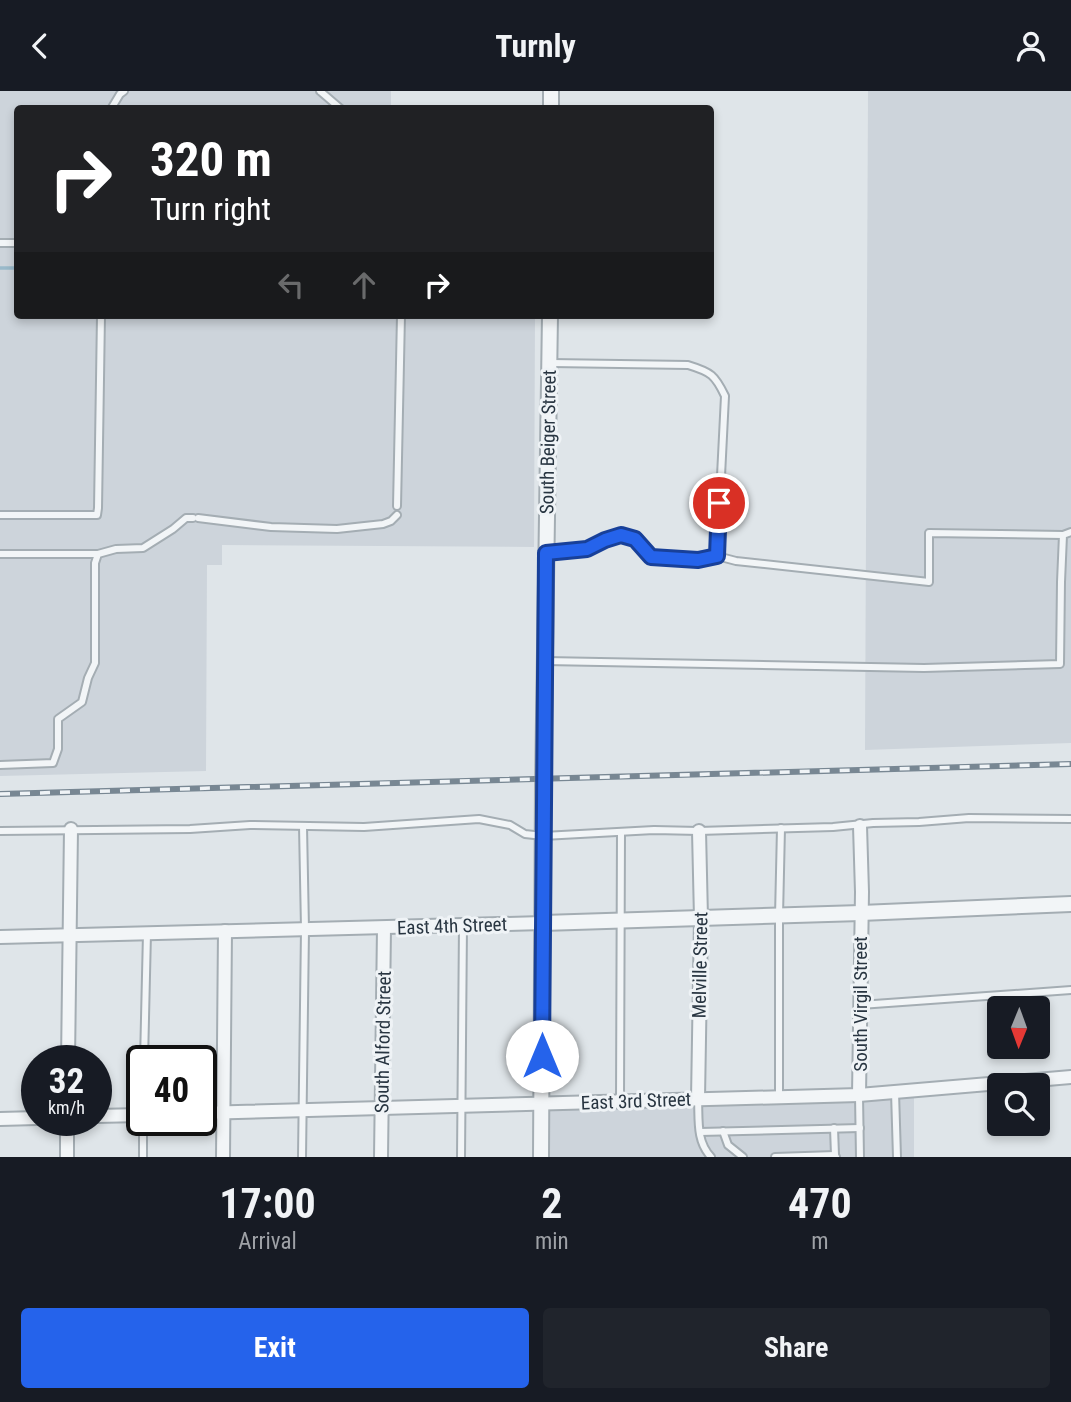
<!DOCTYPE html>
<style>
body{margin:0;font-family:"Roboto Condensed",sans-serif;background:#20242c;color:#f1f3f6;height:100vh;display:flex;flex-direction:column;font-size:26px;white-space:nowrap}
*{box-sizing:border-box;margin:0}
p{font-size:23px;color:#9ea1a6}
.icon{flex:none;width:38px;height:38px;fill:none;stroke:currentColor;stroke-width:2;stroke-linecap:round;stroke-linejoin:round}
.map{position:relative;height:1066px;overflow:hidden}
.panel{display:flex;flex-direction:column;background:#171b24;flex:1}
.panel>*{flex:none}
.banner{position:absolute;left:14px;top:14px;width:700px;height:214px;border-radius:7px;box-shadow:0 4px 10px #0003;background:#202124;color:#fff;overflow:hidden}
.needle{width:46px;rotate:181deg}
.controls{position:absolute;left:987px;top:905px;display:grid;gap:14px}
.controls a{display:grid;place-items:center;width:63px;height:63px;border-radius:7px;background:#171b24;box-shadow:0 4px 10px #0003;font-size:35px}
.speed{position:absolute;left:21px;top:954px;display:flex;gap:14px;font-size:35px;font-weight:700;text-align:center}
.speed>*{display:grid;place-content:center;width:91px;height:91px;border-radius:50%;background:#171b24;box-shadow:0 4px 10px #0003;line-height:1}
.speed small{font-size:18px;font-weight:400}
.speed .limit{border:4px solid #111;border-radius:10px;background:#fff;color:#111}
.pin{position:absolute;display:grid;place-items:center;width:60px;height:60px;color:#fff;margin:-30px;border:4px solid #fff;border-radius:50%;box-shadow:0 2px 7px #0007}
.me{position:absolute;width:77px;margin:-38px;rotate:0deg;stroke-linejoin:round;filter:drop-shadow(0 0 5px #0008)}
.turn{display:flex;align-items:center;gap:24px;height:147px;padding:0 21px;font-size:32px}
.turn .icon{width:91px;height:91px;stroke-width:2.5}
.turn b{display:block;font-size:49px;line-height:60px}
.lanes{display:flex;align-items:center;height:66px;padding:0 21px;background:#0003;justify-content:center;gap:35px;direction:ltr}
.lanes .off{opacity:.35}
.eta{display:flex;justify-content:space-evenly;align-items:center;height:119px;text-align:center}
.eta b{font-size:42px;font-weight:700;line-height:49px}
.primary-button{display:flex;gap:14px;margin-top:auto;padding:14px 21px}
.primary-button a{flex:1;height:80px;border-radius:7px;background:#2563eb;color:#fff;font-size:28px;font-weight:700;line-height:80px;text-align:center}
.primary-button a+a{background:#20242c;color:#f1f3f6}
header{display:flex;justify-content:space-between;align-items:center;height:91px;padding:0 21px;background:#171b24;font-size:32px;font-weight:700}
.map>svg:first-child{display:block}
.built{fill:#cdd4db}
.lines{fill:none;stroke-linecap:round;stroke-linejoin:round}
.stream{stroke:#99b9ca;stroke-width:3.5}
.service-casing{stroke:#a4adb3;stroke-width:10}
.minor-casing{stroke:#a4adb3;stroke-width:16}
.tertiary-casing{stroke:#a4adb3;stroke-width:18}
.service{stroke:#f2f5f7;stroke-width:6}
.minor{stroke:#f2f5f7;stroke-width:12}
.tertiary{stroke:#f2f5f7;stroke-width:14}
.rail-casing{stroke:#788793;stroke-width:6}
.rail{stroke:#eff3f6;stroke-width:3.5;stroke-dasharray:10;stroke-linecap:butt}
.route-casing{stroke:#184099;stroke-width:18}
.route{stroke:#2563eb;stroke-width:12}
.labels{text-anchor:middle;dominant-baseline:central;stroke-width:6;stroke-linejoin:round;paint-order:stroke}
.street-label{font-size:19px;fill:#283541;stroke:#eff3f6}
</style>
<header><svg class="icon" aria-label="back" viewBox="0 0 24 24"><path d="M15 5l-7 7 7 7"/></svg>Turnly<svg class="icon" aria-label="person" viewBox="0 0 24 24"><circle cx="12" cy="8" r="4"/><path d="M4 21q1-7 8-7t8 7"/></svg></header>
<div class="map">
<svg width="1071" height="1066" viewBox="0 0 1071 1066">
<rect width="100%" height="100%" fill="#dfe5e9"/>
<g class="built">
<polygon points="0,0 391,0 391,18 18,18 18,224 535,224 534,456 222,454 222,474 207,474 206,680 0,685"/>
<polygon points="868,0 1071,0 1071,652 865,659"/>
<polygon points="914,999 914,1066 541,1066 542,1012"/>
</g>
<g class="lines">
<polyline class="stream" points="0,177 18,177"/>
<g class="service-casing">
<g id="service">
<polyline points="320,0 341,18"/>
<polyline points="111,18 120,3 124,0"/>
<polyline points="0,152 18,152"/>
<polyline points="397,415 401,224"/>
<polyline points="0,424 97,424 98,417 101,224"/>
<polyline points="198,427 271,436 337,438 383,433 391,430 397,424"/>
<path d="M546,462L587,458L605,449L620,444L635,448L651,466L698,469L717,465L725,305C715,284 711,281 688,274L551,272"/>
<polyline points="0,463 98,463"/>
<polyline points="717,465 736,470 929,491 929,442 1063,444"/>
<polyline points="545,570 924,577 1060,573 1061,491 1063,444 1071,441"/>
<polyline points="0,674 53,672 58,658 58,628 82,611 88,587 95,572 95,472 98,463 116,458 143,457 173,438 186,427 193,427"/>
<polyline points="0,740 190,738 250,734 364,736 479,728 510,734 525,743 543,745 654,739 699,740 833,736 873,732 919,731 969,727 1071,728"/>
<polyline points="860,914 1071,899"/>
<polyline points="144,970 147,842"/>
<polyline points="895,1001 897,1066"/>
<polyline points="859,1005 860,1066"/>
<polyline points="779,1006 779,825 781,737"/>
<path d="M698,1008C699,1029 696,1050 711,1066"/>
<polyline points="620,1010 621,741"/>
<polyline points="143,1029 143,1066"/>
<polyline points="834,1037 835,1064"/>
<polyline points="723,1040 728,1054 743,1066"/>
<polyline points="700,1041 860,1037"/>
<polyline points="302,1066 305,838 303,735"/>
<polyline points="461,1066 463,834"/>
<polyline points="775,1066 835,1064 836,1066"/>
</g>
</g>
<g class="minor-casing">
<g id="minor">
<polyline points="0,846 543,832"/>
<polyline points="68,970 71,738"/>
<polyline points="859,1004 862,801 860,735"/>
<polyline points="698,1008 701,827 699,740"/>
<polyline points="201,1022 859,1004 1071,986"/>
<polyline points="96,1025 142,1024"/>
<polyline points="0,1028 37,1027"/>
<polyline points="67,1066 67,1029"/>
<polyline points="223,1066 225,840"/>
<polyline points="381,1066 384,837"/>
</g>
</g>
<g class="tertiary-casing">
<g id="tertiary">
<polyline points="551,18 551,0"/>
<polyline points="543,832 861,822 1071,813"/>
<polyline points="541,1066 543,694 550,224"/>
</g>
</g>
<use href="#service" class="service"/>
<use href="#minor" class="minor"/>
<use href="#tertiary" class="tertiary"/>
<g class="rail-casing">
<polyline id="rail" points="0,703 1071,673"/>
</g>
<use href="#rail" class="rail"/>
</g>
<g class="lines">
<g class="route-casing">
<polyline id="route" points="542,965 546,462 587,458 605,449 621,444 635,448 651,466 698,469 717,465 719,412"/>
</g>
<use href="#route" class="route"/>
</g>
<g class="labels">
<g class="street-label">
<text transform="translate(548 351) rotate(-89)">South Beiger Street</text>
<text transform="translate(452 835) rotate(-2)">East 4th Street</text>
<text transform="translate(700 874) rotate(-89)">Melville Street</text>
<text transform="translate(860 913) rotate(-90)">South Virgil Street</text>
<text transform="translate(383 951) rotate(-89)">South Alford Street</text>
<text transform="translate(636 1010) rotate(-2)">East 3rd Street</text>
</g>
</g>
</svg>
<div class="controls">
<a><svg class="needle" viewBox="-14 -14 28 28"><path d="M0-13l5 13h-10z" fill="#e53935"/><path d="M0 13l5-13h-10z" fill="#9ea1a6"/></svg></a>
<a><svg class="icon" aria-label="search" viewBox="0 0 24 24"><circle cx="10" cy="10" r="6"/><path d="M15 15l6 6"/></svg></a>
</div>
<div class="speed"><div>32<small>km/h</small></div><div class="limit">40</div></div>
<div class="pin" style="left:719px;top:412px;background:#d93025"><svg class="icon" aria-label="arrive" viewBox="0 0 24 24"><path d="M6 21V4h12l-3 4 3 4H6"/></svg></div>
<svg class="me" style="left:542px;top:965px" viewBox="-20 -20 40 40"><circle r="19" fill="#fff"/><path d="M0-13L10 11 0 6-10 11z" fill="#2563eb"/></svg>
<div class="banner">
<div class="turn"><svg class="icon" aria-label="right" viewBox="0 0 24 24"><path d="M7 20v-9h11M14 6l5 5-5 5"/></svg><div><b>320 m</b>Turn right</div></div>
<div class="lanes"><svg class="icon off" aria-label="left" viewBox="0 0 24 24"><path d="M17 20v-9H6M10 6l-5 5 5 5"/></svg><svg class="icon off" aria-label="ahead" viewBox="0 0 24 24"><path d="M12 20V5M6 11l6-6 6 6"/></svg><svg class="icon" aria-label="right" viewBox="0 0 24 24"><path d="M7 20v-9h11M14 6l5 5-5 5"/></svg></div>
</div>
</div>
<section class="panel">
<div class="eta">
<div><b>17:00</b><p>Arrival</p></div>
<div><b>2</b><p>min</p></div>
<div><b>470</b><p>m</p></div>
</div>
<div class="primary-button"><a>Exit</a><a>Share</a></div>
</section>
